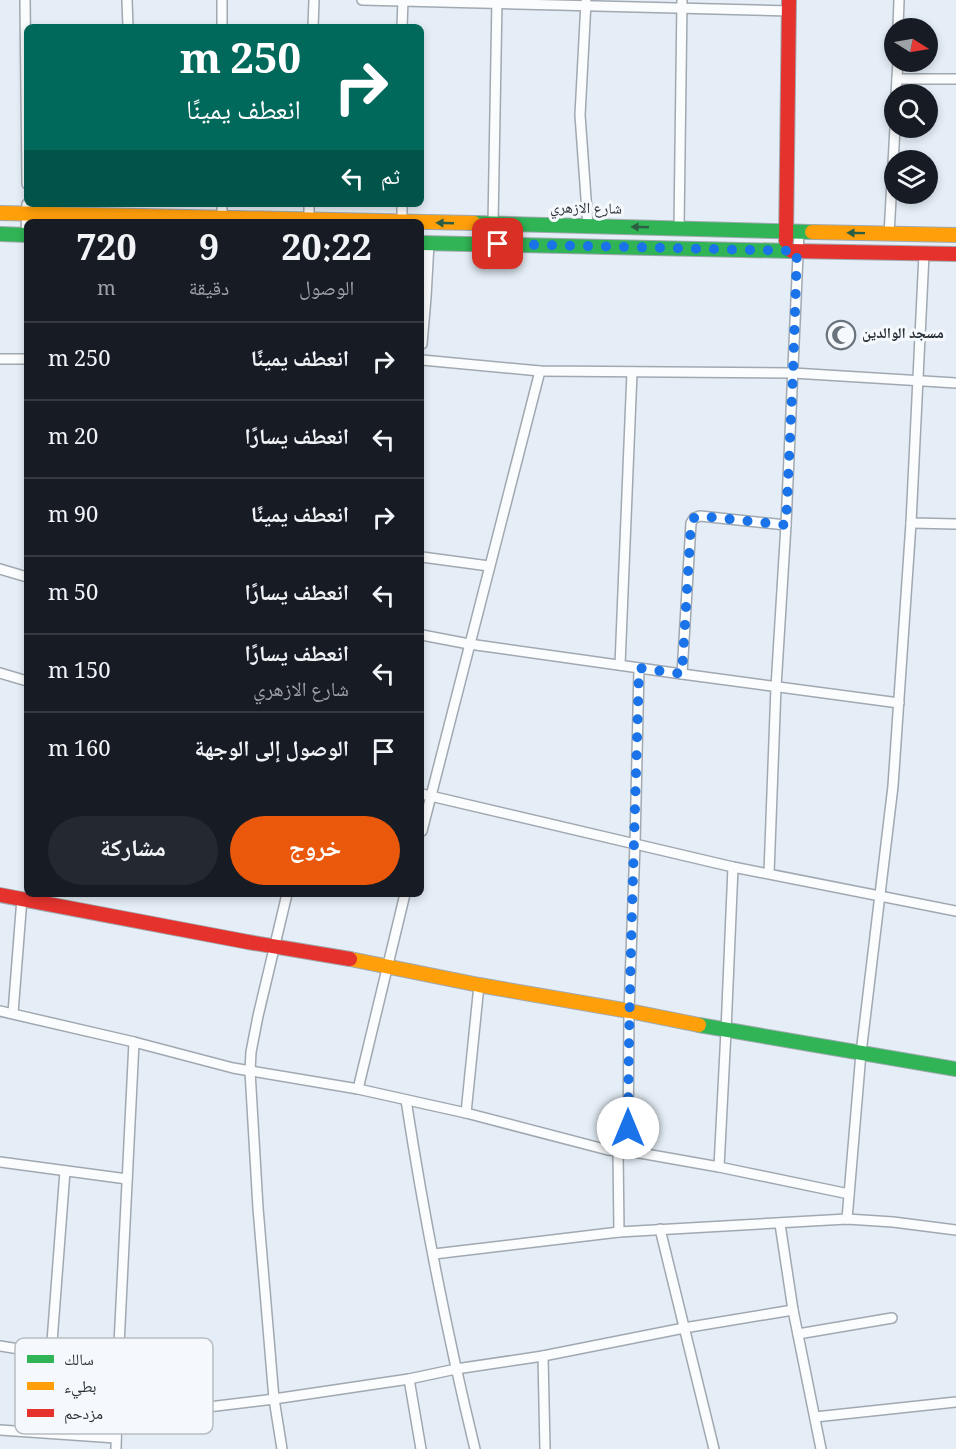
<!DOCTYPE html>
<html lang="ar">
<meta charset="utf-8">
<style>
body{margin:0;font-family:Georgia,"Noto Naskh Arabic",serif;background:#242831;color:#f1f3f6;direction:rtl;height:100vh;display:flex;flex-direction:column;font-size:22px;white-space:nowrap}
*{box-sizing:border-box;margin:0}
p{font-size:20px;color:#9ea1a6}
.icon{flex:none;width:33px;height:33px;fill:none;stroke:currentColor;stroke-width:2;stroke-linecap:round;stroke-linejoin:round}
.map{position:relative;flex:1;overflow:hidden;direction:ltr}
.side{position:absolute;left:24px;top:219px;width:400px;height:678px;display:flex;flex-direction:column;background:#171b24;border-radius:9px;box-shadow:0 3px 9px #0003;direction:rtl}
.side>*{flex:none}
.guide{position:absolute;left:24px;top:24px;width:400px;height:183px;border-radius:9px;box-shadow:0 3px 9px #0003;direction:rtl;background:#00695c;color:#fff;overflow:hidden}
.needle{width:39px;rotate:101deg}
.buttons{position:absolute;left:884px;top:18px;display:grid;gap:12px}
.buttons a{display:grid;place-items:center;width:54px;height:54px;border-radius:50%;background:#171b24;box-shadow:0 3px 9px #0003;font-size:30px}
.pin{position:absolute;display:grid;place-items:center;width:51px;height:51px;color:#fff;margin:-26px;border-radius:12px;box-shadow:0 3px 9px #0006}
.me{position:absolute;width:66px;margin:-33px;rotate:0deg;stroke-linejoin:round;filter:drop-shadow(0 0 4px #0008)}
.turn{display:flex;align-items:center;gap:21px;height:126px;padding:0 24px;font-size:27px}
.turn .icon{width:78px;height:78px;stroke-width:2.5}
.turn b{display:block;font-size:42px;line-height:51px}
.then{display:flex;align-items:center;height:57px;padding:0 24px;background:#0003;gap:12px;font-size:22px}
.eta{display:flex;justify-content:space-evenly;align-items:center;height:102px;text-align:center}
.eta b{font-size:36px;font-weight:800;line-height:42px}
.primary-button{display:flex;gap:12px;margin-top:auto;padding:12px 24px}
.primary-button a{flex:1;height:69px;border-radius:36px;background:#ea580c;color:#fff;font-size:24px;font-weight:800;line-height:69px;text-align:center}
.primary-button a+a{background:#242831;color:#f1f3f6}
ul{padding:0;list-style:none}
li{display:flex;align-items:center;gap:18px;height:78px;padding:0 24px;border-top:2px solid #363941}
li div{flex:1}
li b{display:block;font-size:22px}
li em{font-style:normal}
.map>svg:first-child{display:block}
.lines{fill:none;stroke-linecap:round;stroke-linejoin:round}
.street-casing{stroke:#a0a8b0;stroke-width:12}
.fast-casing{stroke:#a0a8b0;stroke-width:16}
.slow-casing{stroke:#a0a8b0;stroke-width:16}
.jam-casing{stroke:#a0a8b0;stroke-width:16}
.street{stroke:#fbfcfe;stroke-width:9}
.fast{stroke:#30b455;stroke-width:14}
.slow{stroke:#ff9f0a;stroke-width:14}
.jam{stroke:#e5322d;stroke-width:14}
.oneway{fill:#2b5e42}
.route{stroke:#1a73e8;stroke-width:10;stroke-dasharray:0 18}
.labels{text-anchor:middle;dominant-baseline:central;stroke-width:6;stroke-linejoin:round;paint-order:stroke}
.street-label{font-size:15px;fill:#283038;stroke:#f5f9fd}
.poi-label{font-size:15px;font-weight:bold;fill:#283038;stroke:#f5f9fd;text-anchor:start}
.key{fill:#f5f9fd;stroke:#b8bdc2;stroke-width:1.5}
.key-label{font-size:16px;fill:#283038}
</style>
<div class="map">
<svg width="956" height="1449" viewBox="0 0 956 1449">
<rect width="100%" height="100%" fill="#e5eef7"/>
<g class="lines">
<g class="street-casing">
<g id="street">
<polyline points="25,0 27,184"/>
<polyline points="127,0 128,27"/>
<polyline points="222,0 222,27"/>
<polyline points="362,0 789,11"/>
<polyline points="586,2 580,115 588,226"/>
<polyline points="313,27 314,0"/>
<polyline points="402,27 403,0"/>
<polyline points="898,28 899,0"/>
<polyline points="897,79 956,79"/>
<polyline points="896,94 898,62"/>
<polyline points="222,204 222,218"/>
<polyline points="309,220 309,204"/>
<polyline points="402,221 402,204"/>
<polyline points="493,224 497,0"/>
<polyline points="679,228 682,0"/>
<polyline points="889,234 895,128"/>
<polyline points="26,235 27,204"/>
<polyline points="422,344 426,297 429,243"/>
<polyline points="0,359 27,359"/>
<polyline points="422,360 540,371 793,373 956,383"/>
<polyline points="911,523 956,524"/>
<polyline points="422,557 489,566"/>
<polyline points="0,569 27,577"/>
<polyline points="422,635 469,644 682,674 899,703"/>
<polyline points="620,665 632,372"/>
<polyline points="0,673 27,681"/>
<polyline points="682,674 691,523 694,518 700,516 786,525"/>
<polyline points="422,794 733,867 956,911"/>
<polyline points="422,831 540,371"/>
<polyline points="769,873 776,687 786,525 799,232"/>
<polyline points="0,1011 134,1042 233,1068 358,1089 466,1113 608,1150 640,1153 719,1167 849,1194"/>
<polyline points="13,1013 22,898"/>
<polyline points="358,1089 405,894"/>
<path d="M406,1100C424,1217 447,1334 475,1449"/>
<polyline points="466,1113 479,985"/>
<polyline points="618,1151 619,1232"/>
<polyline points="628,1152 629,1011 635,844 639,668"/>
<polyline points="0,1162 127,1179"/>
<polyline points="719,1167 726,1031 733,867"/>
<polyline points="847,1219 861,1053 893,786 911,523 924,254"/>
<polyline points="780,1224 793,1310 821,1449"/>
<polyline points="660,1229 714,1449"/>
<polyline points="434,1254 619,1232 847,1219 893,1222 956,1230"/>
<polyline points="798,1334 892,1318"/>
<polyline points="0,1346 118,1365"/>
<polyline points="51,1355 65,1171"/>
<polyline points="543,1356 545,1449"/>
<polyline points="409,1379 421,1449"/>
<polyline points="815,1417 956,1402"/>
<polyline points="117,1418 274,1399 409,1379 456,1369 543,1356 684,1328 793,1310"/>
<polyline points="0,1430 116,1438"/>
<polyline points="116,1449 118,1365 134,1042"/>
<polyline points="282,1449 274,1399 258,1208 250,1071 251,1052 258,1016 287,894"/>
</g>
</g>
<g class="fast-casing">
<g id="fast">
<polyline points="474,223 812,232"/>
<polyline points="0,234 27,235"/>
<polyline points="422,243 791,251"/>
<polyline points="699,1025 956,1069"/>
</g>
</g>
<g class="slow-casing">
<g id="slow">
<polyline points="0,213 474,223"/>
<polyline points="812,232 956,235"/>
<polyline points="350,959 479,985 629,1011 699,1025"/>
</g>
</g>
<g class="jam-casing">
<g id="jam">
<polyline points="786,241 789,0"/>
<polyline points="791,251 956,254"/>
<polyline points="0,895 248,942 350,959"/>
</g>
</g>
<use href="#street" class="street"/>
<use href="#fast" class="fast"/>
<use href="#slow" class="slow"/>
<use href="#jam" class="jam"/>
</g>
<defs><path id="oneway-solid" d="M-6-.8H1V-3.2L6.5 0L1 3.2V.8H-6Z" transform="scale(1.5)"/></defs>
<g class="oneway">
<use href="#oneway-solid" transform="translate(445 223) rotate(-178)"/>
<use href="#oneway-solid" transform="translate(640 227) rotate(-178)"/>
<use href="#oneway-solid" transform="translate(856 233) rotate(-179)"/>
</g>
<g class="lines">
<path class="route" d="M498,244L797,251L793,373L786,525L700,516L694,518L691,523L682,674L639,668C635,821 629,975 628,1128"/>
</g>
<defs>
<g id="mosque-ring" transform="scale(1.5)"><circle r="9.5" fill="#f5f9fd" stroke="#6a727b" stroke-width="1.5"/><path d="M3.5-4.9A6 6 0 1 0 3.5 4.9A5 5 0 1 1 3.5-4.9Z" fill="#6a727b"/></g>
</defs>
<g fill-rule="evenodd">
<use href="#mosque-ring" x="841" y="335"/>
</g>
<g class="labels">
<g class="street-label">
<text transform="translate(586 210) rotate(1)">شارع الازهري</text>
</g>
<g class="poi-label">
<text x="862" y="335">مسجد الوالدين</text>
</g>
</g>
<rect x="15" y="1338" width="198" height="96" rx="9" class="key"/>
<rect x="27" y="1355" width="27" height="8" fill="#30b455"/>
<rect x="27" y="1382" width="27" height="8" fill="#ff9f0a"/>
<rect x="27" y="1409" width="27" height="8" fill="#e5322d"/>
<g class="key-label">
<text x="64" y="1365">سالك</text>
<text x="64" y="1392">بطيء</text>
<text x="64" y="1419">مزدحم</text>
</g>
</svg>
<div class="buttons">
<a><svg class="needle" viewBox="-14 -14 28 28"><path d="M0-13l5 13h-10z" fill="#e53935"/><path d="M0 13l5-13h-10z" fill="#9ea1a6"/></svg></a>
<a><svg class="icon" aria-label="search" viewBox="0 0 24 24"><circle cx="10" cy="10" r="6"/><path d="M15 15l6 6"/></svg></a>
<a><svg class="icon" aria-label="layers" viewBox="0 0 24 24"><path d="M12 4l9 5-9 5-9-5zM3 14l9 5 9-5"/></svg></a>
</div>
<div class="pin" style="left:498px;top:244px;background:#d93025"><svg class="icon" aria-label="arrive" viewBox="0 0 24 24"><path d="M6 21V4h12l-3 4 3 4H6"/></svg></div>
<svg class="me" style="left:628px;top:1128px" viewBox="-20 -20 40 40"><circle r="19" fill="#fff"/><path d="M0-13L10 11 0 6-10 11z" fill="#1a73e8"/></svg>
<div class="guide">
<div class="turn"><svg class="icon" aria-label="right" viewBox="0 0 24 24"><path d="M7 20v-9h11M14 6l5 5-5 5"/></svg><div><b>250 m</b>انعطف يمينًا</div></div>
<div class="then">ثم<svg class="icon" aria-label="left" viewBox="0 0 24 24"><path d="M17 20v-9H6M10 6l-5 5 5 5"/></svg></div>
</div>
<section class="side">
<div class="eta">
<div><b>20:22</b><p>الوصول</p></div>
<div><b>9</b><p>دقيقة</p></div>
<div><b>720</b><p>m</p></div>
</div>
<ul>
<li><svg class="icon" aria-label="right" viewBox="0 0 24 24"><path d="M7 20v-9h11M14 6l5 5-5 5"/></svg><div><b>انعطف يمينًا</b></div><em>250 m</em></li>
<li><svg class="icon" aria-label="left" viewBox="0 0 24 24"><path d="M17 20v-9H6M10 6l-5 5 5 5"/></svg><div><b>انعطف يسارًا</b></div><em>20 m</em></li>
<li><svg class="icon" aria-label="right" viewBox="0 0 24 24"><path d="M7 20v-9h11M14 6l5 5-5 5"/></svg><div><b>انعطف يمينًا</b></div><em>90 m</em></li>
<li><svg class="icon" aria-label="left" viewBox="0 0 24 24"><path d="M17 20v-9H6M10 6l-5 5 5 5"/></svg><div><b>انعطف يسارًا</b></div><em>50 m</em></li>
<li><svg class="icon" aria-label="left" viewBox="0 0 24 24"><path d="M17 20v-9H6M10 6l-5 5 5 5"/></svg><div><b>انعطف يسارًا</b><p>شارع الازهري</p></div><em>150 m</em></li>
<li><svg class="icon" aria-label="arrive" viewBox="0 0 24 24"><path d="M6 21V4h12l-3 4 3 4H6"/></svg><div><b>الوصول إلى الوجهة</b></div><em>160 m</em></li>
</ul>
<div class="primary-button"><a>خروج</a><a>مشاركة</a></div>
</section>
</div>
